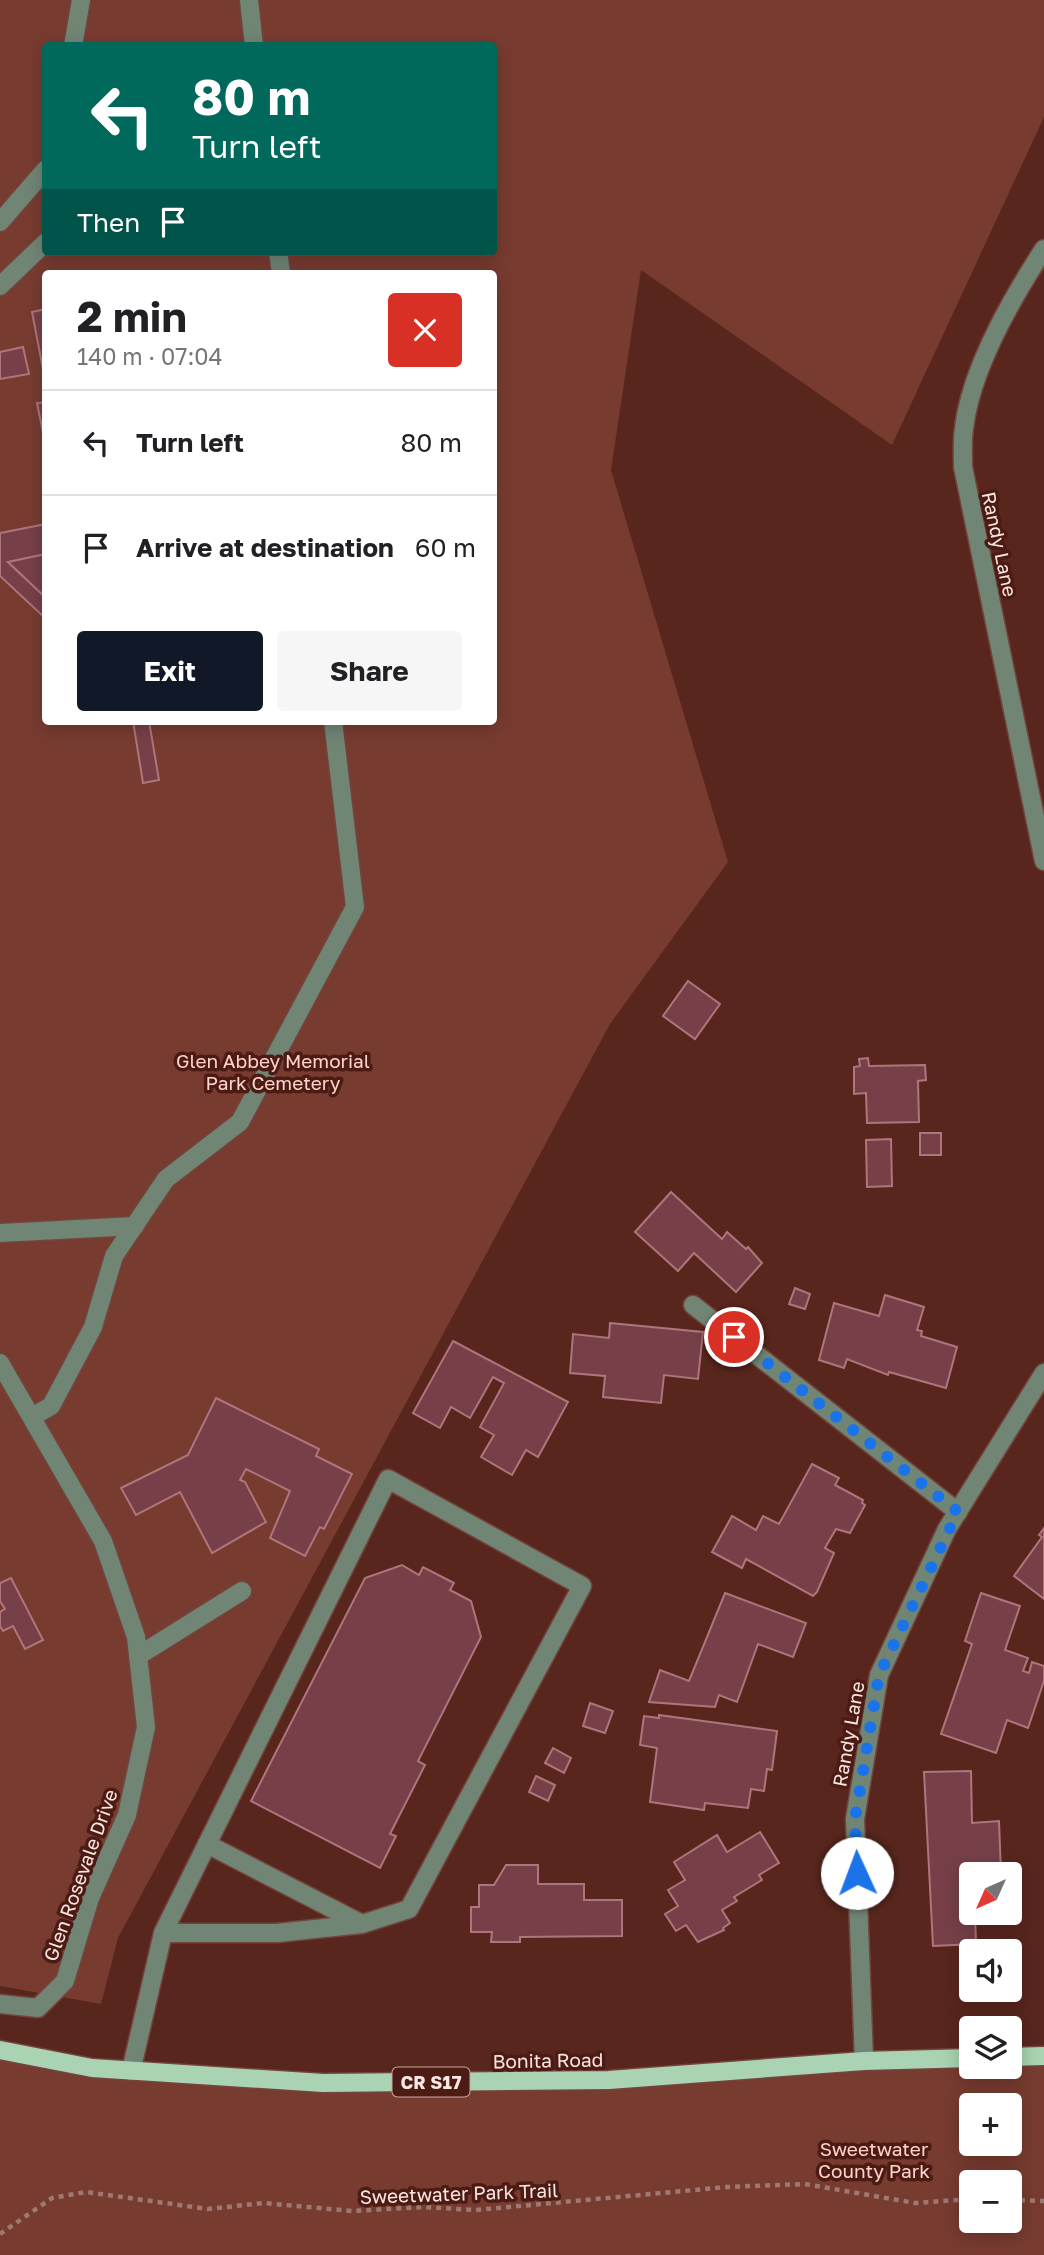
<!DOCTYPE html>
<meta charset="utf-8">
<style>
body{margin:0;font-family:"Golos Text",sans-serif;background:#f6f6f6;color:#202124;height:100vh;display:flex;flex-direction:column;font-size:26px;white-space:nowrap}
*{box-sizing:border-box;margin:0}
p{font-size:23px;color:#757577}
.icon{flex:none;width:38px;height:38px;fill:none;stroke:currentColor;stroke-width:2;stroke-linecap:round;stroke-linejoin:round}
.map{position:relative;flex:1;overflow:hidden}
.sheet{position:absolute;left:42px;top:270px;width:455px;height:455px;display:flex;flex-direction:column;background:#fff;border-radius:7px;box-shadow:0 4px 18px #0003}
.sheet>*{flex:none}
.guide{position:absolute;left:42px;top:42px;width:455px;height:214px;border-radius:7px;box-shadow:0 4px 18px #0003;background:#00695c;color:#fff;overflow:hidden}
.needle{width:46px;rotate:225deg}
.fabs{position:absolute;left:959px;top:1862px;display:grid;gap:14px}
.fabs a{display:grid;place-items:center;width:63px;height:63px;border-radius:7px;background:#fff;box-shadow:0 4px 18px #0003;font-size:35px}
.pin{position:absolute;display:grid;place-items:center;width:60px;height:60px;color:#fff;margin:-30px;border:4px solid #fff;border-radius:50%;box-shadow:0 2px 7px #0007}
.me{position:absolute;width:77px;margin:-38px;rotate:358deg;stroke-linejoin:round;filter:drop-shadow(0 0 5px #0008)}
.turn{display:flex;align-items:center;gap:24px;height:147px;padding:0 35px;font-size:32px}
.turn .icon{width:91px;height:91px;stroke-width:2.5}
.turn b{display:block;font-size:49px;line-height:60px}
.then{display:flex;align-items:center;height:66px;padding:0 35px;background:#0003;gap:14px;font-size:26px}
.round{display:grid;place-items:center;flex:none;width:74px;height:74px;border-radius:7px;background:#f6f6f6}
.head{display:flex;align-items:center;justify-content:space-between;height:119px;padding:0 35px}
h1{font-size:42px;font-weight:700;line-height:52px}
.button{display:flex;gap:14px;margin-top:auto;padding:14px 35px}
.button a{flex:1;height:80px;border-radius:7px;background:#111827;color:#fff;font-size:28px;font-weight:700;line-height:80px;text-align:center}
.button a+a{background:#f6f6f6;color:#202124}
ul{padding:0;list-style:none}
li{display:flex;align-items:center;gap:21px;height:105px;padding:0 35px;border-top:2px solid #e0e0e0}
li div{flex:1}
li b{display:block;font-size:26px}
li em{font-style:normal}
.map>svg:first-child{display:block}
.green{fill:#783b30;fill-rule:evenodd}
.building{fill:#774048;stroke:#b0747b;stroke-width:2}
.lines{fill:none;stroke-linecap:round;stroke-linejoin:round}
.minor-casing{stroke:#72453d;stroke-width:21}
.major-casing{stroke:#72453d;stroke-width:21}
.path{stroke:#9e7972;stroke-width:4.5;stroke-dasharray:5 5;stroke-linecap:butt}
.minor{stroke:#718575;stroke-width:18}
.major{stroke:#a9d3b2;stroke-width:18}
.route{stroke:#1a73e8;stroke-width:12;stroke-dasharray:0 21.6}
.labels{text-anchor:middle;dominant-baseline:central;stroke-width:7;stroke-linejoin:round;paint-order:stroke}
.shield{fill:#4c1b13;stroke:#c6aaa5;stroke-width:2}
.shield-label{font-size:18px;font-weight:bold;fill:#fbe7e3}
.street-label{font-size:19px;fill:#fbe7e3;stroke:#4c1b13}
.park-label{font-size:19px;fill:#ffd5cd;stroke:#4c1b13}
</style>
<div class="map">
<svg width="1044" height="2255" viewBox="0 0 1044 2255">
<rect width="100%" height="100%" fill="#58261d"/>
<g class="green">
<path d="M0,0H1044V117L892,445L641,270L611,470L728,862L610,1024L118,1938L101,2004L0,1986ZM46,46H494V252H46ZM46,273H494V721H46Z"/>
<path d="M0,2053L369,2086L971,2059V2067H1010V2058L1044,2057V2255H0ZM971,2105H1010V2144H971ZM971,2182H1010V2221H971Z"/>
</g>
<g class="building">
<polygon points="46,309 46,385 32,312"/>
<polygon points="23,347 29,374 0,379 0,352"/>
<polygon points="46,402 46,447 37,403"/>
<polygon points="46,524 46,554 8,562 46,598 46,619 0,576 0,533"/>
<polygon points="46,554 46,598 8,562"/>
<polygon points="133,721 149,721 159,780 143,783"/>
<polygon points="688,981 720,1004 695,1039 663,1016"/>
<polygon points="868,1058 869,1066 925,1065 926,1080 918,1081 919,1122 867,1123 866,1093 854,1094 854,1067 860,1066 859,1059"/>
<rect x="920" y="1133" width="21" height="22"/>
<polygon points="891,1139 892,1186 867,1187 866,1140"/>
<polygon points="671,1192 722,1239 727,1232 746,1249 748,1247 762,1263 736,1292 694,1253 678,1271 635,1232"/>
<polygon points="795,1288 810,1294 805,1309 789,1304"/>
<polygon points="885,1295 924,1307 917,1330 922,1331 921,1336 957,1347 946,1388 889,1372 888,1375 847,1359 844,1368 819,1360 834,1303 879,1316"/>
<polygon points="610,1323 703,1332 698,1379 664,1375 661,1403 603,1397 605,1376 570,1373 573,1334 609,1338"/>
<polygon points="453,1341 568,1402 538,1457 526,1450 512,1475 481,1457 494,1435 480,1427 504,1383 493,1377 470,1418 451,1407 440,1428 413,1413"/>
<polygon points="216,1398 319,1449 316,1456 352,1474 324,1529 320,1527 305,1556 270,1538 290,1491 246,1469 240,1480 245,1482 266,1522 212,1553 180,1492 136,1515 121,1488 188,1455"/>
<polygon points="812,1464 839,1478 835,1485 863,1500 862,1503 865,1505 850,1533 836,1529 825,1548 834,1553 817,1592 813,1596 746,1559 742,1568 712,1552 732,1516 756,1530 763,1516 779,1524"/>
<polygon points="1044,1528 1044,1599 1014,1576 1042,1537 1039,1535"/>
<polygon points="402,1565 419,1575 423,1567 454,1583 450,1590 471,1601 481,1637 418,1761 425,1765 390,1834 396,1836 380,1868 251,1801 365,1578"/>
<polygon points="11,1578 43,1640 25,1649 13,1626 3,1631 0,1626 0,1612 5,1609 0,1601 0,1583"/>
<polygon points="725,1593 806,1623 793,1657 758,1644 737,1702 719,1695 715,1707 649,1702 660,1670 689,1681"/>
<polygon points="981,1593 1020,1606 1005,1650 1028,1658 1023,1671 1029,1673 1032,1662 1044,1666 1044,1681 1028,1728 1007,1720 996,1753 941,1734 972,1644 965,1641"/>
<polygon points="590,1703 613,1711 605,1733 583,1726"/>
<polygon points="659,1715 777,1731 772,1770 767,1769 764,1791 751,1789 748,1808 705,1803 704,1810 650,1802 657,1748 640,1745 644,1716 659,1718"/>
<polygon points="553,1748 571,1758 564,1773 545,1763"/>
<polygon points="971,1771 972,1823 999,1821 1001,1874 971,1874 971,1884 967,1885 971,1902 967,1902 967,1913 975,1913 976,1944 933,1946 924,1772"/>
<polygon points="536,1776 555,1785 548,1801 529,1792"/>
<polygon points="760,1832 779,1863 759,1875 762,1880 734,1897 737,1901 722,1910 730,1923 723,1928 724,1930 698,1942 686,1925 676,1931 665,1914 678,1906 668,1890 685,1880 674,1862 717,1835 727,1852"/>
<polygon points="506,1865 538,1865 538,1884 584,1884 584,1900 622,1900 622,1936 520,1937 520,1942 491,1942 492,1932 471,1932 471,1907 479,1907 479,1885 494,1885"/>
</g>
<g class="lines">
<g class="minor-casing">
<g id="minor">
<polyline points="249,0 254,46"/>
<polyline points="73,46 81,0"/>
<polyline points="0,222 46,169"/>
<path d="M1044,249C1012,298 971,369 964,428C962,441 963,454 963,467L1044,861"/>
<polyline points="278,252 281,273"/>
<polyline points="0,286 46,242"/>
<polyline points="0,1233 135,1226"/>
<polyline points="693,1305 958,1512"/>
<polyline points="0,1363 103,1541 136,1637 146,1727 127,1815 90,1898 65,1981 38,2008 0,2004"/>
<polyline points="32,1417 51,1406 93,1327 114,1256 166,1179 240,1122 355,907 333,721"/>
<polyline points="138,1656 242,1591"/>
<polyline points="207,1844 362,1924"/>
<polyline points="864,2061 855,1819 879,1675 947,1529 1044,1373"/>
<polyline points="131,2071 163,1933 388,1479 582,1586 409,1909 362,1924 277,1933 163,1933"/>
</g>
</g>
<g class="major-casing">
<g id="major">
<polyline points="0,2050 92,2068 323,2083 609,2080 864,2061 971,2058"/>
<polyline points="1010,2057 1044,2056"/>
</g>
</g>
<g class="path">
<polyline points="1010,2200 1044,2201"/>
<polyline points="0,2234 52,2198 86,2192 208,2209 263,2203 352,2211 423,2207 476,2210 727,2187 805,2184 915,2203 971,2199"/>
</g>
<use href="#minor" class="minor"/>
<use href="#major" class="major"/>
</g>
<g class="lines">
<polyline class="route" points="734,1337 958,1512 879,1675 855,1819 857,1873"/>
</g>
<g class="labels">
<rect class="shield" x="392.5" y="2067.5" width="77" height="29" rx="5"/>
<g class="shield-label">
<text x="431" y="2082">CR S17</text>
</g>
<g class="street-label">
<text transform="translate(1000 544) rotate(78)">Randy Lane</text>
<text transform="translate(848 1734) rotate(-80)">Randy Lane</text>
<text transform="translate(80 1875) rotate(-70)">Glen Rosevale Drive</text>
<text transform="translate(548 2060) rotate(-1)">Bonita Road</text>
<text transform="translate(459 2193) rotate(-2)">Sweetwater Park Trail</text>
</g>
<g class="park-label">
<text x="273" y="1060">Glen Abbey Memorial<tspan x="273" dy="22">Park Cemetery</tspan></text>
<text x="874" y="2148">Sweetwater<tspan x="874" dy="22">County Park</tspan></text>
</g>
</g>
</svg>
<div class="fabs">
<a><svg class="needle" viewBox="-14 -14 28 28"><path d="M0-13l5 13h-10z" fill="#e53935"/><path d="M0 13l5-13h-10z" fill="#757577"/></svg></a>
<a><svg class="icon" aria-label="sound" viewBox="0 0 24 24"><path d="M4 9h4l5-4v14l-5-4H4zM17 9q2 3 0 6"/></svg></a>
<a><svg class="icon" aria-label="layers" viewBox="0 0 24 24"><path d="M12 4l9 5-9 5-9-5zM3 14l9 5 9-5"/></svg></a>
<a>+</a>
<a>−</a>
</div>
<div class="pin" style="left:734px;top:1337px;background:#d93025"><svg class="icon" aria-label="arrive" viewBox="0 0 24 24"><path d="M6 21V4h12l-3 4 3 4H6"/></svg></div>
<svg class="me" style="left:857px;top:1873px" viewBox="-20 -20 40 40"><circle r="19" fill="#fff"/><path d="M0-13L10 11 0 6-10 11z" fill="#1a73e8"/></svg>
<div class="guide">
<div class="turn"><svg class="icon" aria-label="left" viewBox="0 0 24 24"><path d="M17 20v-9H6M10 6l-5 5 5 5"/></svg><div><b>80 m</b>Turn left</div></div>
<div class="then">Then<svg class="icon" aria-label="arrive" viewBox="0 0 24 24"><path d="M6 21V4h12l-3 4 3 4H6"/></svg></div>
</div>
<section class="sheet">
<div class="head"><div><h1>2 min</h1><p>140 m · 07:04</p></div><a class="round" style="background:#d93025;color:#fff"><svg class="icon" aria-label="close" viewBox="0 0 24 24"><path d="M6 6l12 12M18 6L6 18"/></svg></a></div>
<ul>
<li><svg class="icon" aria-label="left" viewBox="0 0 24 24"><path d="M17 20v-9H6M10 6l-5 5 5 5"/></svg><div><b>Turn left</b></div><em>80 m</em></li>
<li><svg class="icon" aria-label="arrive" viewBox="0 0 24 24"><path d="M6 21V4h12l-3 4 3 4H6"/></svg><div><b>Arrive at destination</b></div><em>60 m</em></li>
</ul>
<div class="button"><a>Exit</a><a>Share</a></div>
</section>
</div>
